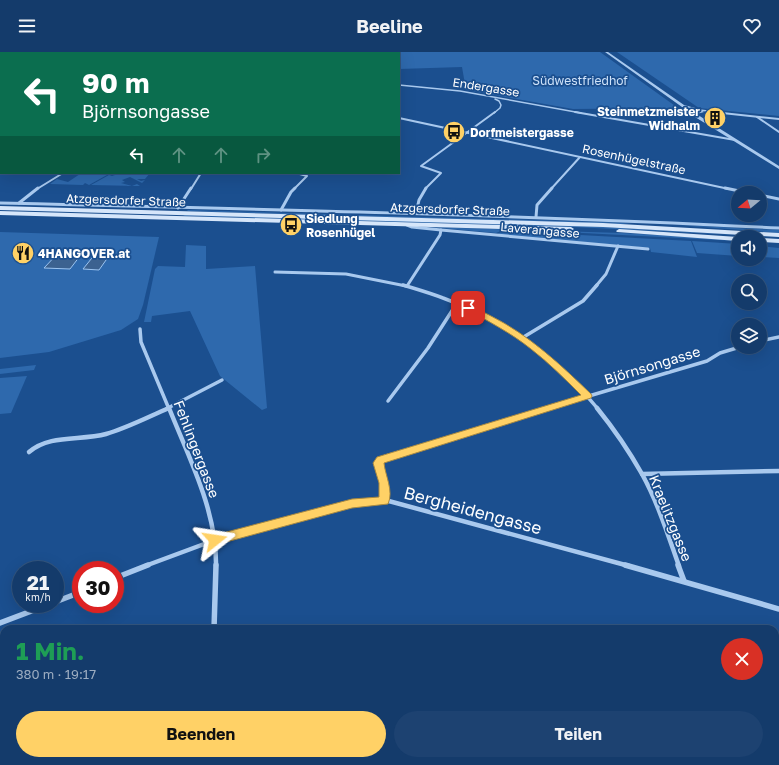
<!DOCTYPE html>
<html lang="de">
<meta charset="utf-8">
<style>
body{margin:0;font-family:"Golos Text",sans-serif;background:#1d4271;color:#f1f3f6;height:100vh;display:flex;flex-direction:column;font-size:15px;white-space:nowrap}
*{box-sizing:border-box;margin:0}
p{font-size:13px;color:#9dadc1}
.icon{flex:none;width:22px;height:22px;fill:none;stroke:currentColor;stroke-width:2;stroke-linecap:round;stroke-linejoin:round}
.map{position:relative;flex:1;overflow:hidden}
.panel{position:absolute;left:0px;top:573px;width:779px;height:140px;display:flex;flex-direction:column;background:#143b6b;border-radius:12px 12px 0 0;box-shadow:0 4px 16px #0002,0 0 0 1px #33557e}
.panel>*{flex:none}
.guide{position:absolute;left:0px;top:0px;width:400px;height:122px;box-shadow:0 4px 16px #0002,0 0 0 1px #33557e;background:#0b6e4f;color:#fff;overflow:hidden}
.needle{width:26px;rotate:252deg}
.controls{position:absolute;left:731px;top:134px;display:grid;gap:8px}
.controls a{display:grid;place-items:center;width:36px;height:36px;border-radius:50%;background:#143b6b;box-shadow:0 4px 16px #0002,0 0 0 1px #33557e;font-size:20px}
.speed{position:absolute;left:12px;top:509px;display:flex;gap:8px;font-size:20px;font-weight:700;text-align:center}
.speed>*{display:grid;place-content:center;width:52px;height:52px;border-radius:50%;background:#143b6b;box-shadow:0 4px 16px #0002,0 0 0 1px #33557e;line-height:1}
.speed small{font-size:10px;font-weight:400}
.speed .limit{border:6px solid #d22;background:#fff;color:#111}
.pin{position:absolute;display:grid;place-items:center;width:34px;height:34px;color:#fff;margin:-17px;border-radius:8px;box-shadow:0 2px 6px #0006}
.me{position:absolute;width:44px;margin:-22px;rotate:75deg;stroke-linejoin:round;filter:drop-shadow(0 0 3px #0008)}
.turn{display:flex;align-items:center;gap:14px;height:84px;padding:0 16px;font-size:18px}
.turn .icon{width:52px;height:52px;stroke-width:2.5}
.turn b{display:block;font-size:28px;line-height:34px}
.lanes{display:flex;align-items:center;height:38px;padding:0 16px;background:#0003;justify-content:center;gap:20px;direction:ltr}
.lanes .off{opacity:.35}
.round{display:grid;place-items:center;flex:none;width:42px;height:42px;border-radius:21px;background:#1d4271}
.summary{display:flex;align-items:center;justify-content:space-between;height:68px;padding:0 16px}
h1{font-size:24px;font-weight:700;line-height:30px;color:#1e9e55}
.action{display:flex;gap:8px;margin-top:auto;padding:8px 16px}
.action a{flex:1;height:46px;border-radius:24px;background:#ffd166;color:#111;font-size:16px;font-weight:700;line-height:46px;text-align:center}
.action a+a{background:#1d4271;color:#f1f3f6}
header{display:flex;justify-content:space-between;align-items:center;height:52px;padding:0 16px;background:#143b6b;font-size:18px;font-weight:700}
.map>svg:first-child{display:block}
.green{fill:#2e69ad}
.water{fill:#3c6290;stroke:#9cc4f0}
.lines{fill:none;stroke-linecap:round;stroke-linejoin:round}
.minor-far5{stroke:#a9c9ee;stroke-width:1.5}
.minor-far4{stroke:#a9c9ee;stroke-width:2}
.minor-far3{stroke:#a9c9ee;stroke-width:3}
.minor-far2{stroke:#a9c9ee;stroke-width:3.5}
.minor-far1{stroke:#a9c9ee;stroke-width:4.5}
.minor{stroke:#a9c9ee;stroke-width:5.5}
.tertiary{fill:#a9c9ee;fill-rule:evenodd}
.secondary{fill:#d6e6fa;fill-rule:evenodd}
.tram{stroke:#fff;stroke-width:1}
.rail{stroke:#fff;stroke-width:1.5;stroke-dasharray:3 1.5;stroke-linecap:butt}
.route{fill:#ffd166;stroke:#a68842}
.labels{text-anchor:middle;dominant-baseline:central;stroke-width:3.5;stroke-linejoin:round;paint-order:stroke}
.far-park-label{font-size:12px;fill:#cfe3fa;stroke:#1b4f8f}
.far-street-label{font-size:12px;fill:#fff;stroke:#1b4f8f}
.far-poi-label{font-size:12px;font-weight:bold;fill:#fff;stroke:#1b4f8f;text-anchor:start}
.street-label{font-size:14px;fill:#fff;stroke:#1b4f8f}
.near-street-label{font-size:17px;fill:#fff;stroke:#1b4f8f}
</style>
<header><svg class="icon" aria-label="menu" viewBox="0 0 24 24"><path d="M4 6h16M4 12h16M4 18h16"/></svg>Beeline<svg class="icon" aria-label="heart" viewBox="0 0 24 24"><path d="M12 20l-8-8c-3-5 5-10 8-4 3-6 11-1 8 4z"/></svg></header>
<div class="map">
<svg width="779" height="713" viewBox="0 0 779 713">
<rect width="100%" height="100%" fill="#1b4f8f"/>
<g class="green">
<polygon points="344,0 600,0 678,56 573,57 466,38 462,15 399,17 399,1 343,1"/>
<polygon points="617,0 779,0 779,64 699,56"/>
<polygon points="85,121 107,123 89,133 85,131 83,133 50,132 57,127 68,130 80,122"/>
<polygon points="121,121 150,121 145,127 137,127 141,129 145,128 142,131 130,125 122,128 125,130 121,131 132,134 137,132 140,134 138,134 91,133 109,123 112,124"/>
<polygon points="188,158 632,171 621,172 187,159"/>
<polygon points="185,163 572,173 779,185 573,175 183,164"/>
<polygon points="677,173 779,178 779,181"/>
<polygon points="430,175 622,181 735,187 738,188 738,189 544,179 501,179 496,181"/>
<polygon points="0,180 159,185 143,253 138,267 121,278 49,300 0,306"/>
<polygon points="501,180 543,181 691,189 697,205 651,200 650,196 496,183"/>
<polygon points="692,189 738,192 738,204 697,201"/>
<polygon points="186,193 206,194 206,217 255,214 267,356 262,358 220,324 190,259 152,264 151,270 144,270 155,217 158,214 185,215"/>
<polygon points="760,194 779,196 779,206 760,205"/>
<polygon points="36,313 34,318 0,322 0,317"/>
<polygon points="27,324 11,361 0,362 0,326"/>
<polygon points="775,635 779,637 779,691 775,682"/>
</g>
<g class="water">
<polygon points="59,200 83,200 70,217 44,216"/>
<polygon points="96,201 111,201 99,218 83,217"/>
</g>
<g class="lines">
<g class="minor-far5">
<polyline points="123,0 138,1"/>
<polyline points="14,1 16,0"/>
<polyline points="399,33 460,39 581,61"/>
<polyline points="700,58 722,61"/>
<polyline points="494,61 500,56 501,53 499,49 495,47"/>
</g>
<g class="minor-far4">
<polyline points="575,60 735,88"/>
<polyline points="713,60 779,67"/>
<polyline points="757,65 779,80"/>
<polyline points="399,66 729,137"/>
<polyline points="37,137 63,121"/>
<polyline points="191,137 201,121"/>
<polyline points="294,137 307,124 296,121"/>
<polyline points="425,137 441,121 421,114 495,60"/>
<polyline points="551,137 580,105"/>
</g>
<g class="minor-far3">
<polyline points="725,136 749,141"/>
<polyline points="760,143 779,147"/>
<path d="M0,151C260,157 519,163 779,176"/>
<polyline points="19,151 38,136"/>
<polyline points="178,156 191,136"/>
<polyline points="281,158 291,140 295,136"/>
<polyline points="416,161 419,148 426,136"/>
<polyline points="536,165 537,153 552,136"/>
<polyline points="407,173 412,175 441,178 648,197"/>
<polyline points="275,220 346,222 406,234"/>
<polyline points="407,234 440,183 441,178"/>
<polyline points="596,234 606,222 618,194"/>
</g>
<g class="minor-far2">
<path d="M403,233C416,237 430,241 443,246C502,267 559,308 598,357"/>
<polyline points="140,277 141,290 169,357"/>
<polyline points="522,286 583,249 597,233"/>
<polyline points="760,289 779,285"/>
<polyline points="388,349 428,296 457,251"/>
<polyline points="166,357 222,328"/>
<polyline points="545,357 707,309 720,301 740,295"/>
</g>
<g class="minor-far1">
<path d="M169,356C189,406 217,459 216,514"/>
<path d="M597,356C614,377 629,399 642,422C658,451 668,483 679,514"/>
<path d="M29,400C50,382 80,389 106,382C127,376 148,365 169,356"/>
<polyline points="642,422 779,419"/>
<polyline points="385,448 384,431 378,411 385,405 549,356"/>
<polyline points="145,514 215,488 352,451 385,448 629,514"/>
</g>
<g class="minor">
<polyline points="625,513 779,557"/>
<polyline points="678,513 684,529"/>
<polyline points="115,526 148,513"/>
<polyline points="55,550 81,540"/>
<polyline points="0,571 50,552"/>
<polyline points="214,577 216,513"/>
<polyline points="212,709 212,713"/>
</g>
<path class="tertiary" d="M605,0H608L684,53L699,57L704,60L697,62L698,63L779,114V117L695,65L694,62L686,59L687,56L682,55ZM690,56L700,60H694L689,58Z"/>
<g class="secondary">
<rect x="0" y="33" width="1" height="2"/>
<polygon points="0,154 603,171 779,181 779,185 603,175 0,158"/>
<polygon points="0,159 571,175 574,177 571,179 0,163"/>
<polygon points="619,177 738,185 738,189 617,180 616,179"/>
<polygon points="760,186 779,187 779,191 760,190"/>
</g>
<polyline class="tram" points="85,1 87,0"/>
<polyline class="rail" points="0,1 2,0"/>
</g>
<path class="route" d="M468,253C476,255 483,260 491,264C529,283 560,312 591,342L592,344L591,346L384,411C385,423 394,439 388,452L352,456L215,493L211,492L210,488L211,485L215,483L352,447L379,445V431L373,411L377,405L581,343C565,327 549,311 531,297C511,281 488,269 466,257L465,256Z"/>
<defs>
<g id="building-disc" transform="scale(1.15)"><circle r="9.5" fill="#ffd166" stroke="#1b4f8f"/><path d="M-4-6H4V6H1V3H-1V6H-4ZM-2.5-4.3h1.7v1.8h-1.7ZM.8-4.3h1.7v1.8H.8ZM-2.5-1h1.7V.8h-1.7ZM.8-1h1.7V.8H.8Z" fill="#111"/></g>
<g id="bus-disc" transform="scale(1.15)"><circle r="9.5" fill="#ffd166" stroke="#1b4f8f"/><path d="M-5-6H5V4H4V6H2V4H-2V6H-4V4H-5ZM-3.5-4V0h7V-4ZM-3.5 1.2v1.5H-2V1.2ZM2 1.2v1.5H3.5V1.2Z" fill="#111"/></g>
<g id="restaurant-disc" transform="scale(1.15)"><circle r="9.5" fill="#ffd166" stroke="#1b4f8f"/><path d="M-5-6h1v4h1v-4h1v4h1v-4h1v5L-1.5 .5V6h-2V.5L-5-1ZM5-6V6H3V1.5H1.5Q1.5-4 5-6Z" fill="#111"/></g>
</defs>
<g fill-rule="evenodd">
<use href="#building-disc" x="715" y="66"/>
<use href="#bus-disc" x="454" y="80"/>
<use href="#bus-disc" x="291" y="173"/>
<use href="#restaurant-disc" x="23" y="201"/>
</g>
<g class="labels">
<g class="far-park-label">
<text x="580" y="28">Südwestfriedhof</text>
</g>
<g class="far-street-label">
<text transform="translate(486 35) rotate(9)">Endergasse</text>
<text transform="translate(634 107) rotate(12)">Rosenhügelstraße</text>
<text transform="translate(126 148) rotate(2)">Atzgersdorfer Straße</text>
<text transform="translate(450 157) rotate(2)">Atzgersdorfer Straße</text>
<text transform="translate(540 178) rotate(5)">Laverangasse</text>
</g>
<g class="far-poi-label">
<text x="700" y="59" text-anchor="end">Steinmetzmeister<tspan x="700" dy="14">Widhalm</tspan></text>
<text x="470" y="80">Dorfmeistergasse</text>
<text x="306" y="166">Siedlung<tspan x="306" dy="14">Rosenhügel</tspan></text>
<text x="38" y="201">4HANGOVER.at</text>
</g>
<g class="street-label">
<text transform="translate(652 313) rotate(-17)">Björnsongasse</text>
<text transform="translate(197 397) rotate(69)">Fehlingergasse</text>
<text transform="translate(671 466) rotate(68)">Kraelitzgasse</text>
</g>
<g class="near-street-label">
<text transform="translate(473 458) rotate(15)">Bergheidengasse</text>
</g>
</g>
</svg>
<div class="controls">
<a><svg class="needle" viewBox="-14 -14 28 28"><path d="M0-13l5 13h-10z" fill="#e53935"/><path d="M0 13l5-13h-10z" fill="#9dadc1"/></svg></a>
<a><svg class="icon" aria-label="sound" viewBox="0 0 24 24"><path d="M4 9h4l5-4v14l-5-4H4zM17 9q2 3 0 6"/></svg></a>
<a><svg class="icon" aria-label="search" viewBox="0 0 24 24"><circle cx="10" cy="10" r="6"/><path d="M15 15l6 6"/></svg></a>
<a><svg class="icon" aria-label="layers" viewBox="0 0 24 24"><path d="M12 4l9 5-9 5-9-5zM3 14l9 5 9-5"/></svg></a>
</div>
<div class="speed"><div>21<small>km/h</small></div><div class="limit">30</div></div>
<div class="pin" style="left:468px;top:256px;background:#d93025"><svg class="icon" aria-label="arrive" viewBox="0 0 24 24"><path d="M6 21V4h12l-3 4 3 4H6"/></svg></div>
<svg class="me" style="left:215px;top:488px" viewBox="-20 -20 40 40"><path d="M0-17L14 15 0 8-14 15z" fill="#ffd166" stroke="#fff" stroke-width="4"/></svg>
<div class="guide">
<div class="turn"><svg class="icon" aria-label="left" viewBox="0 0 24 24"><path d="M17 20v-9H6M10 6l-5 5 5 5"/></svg><div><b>90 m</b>Björnsongasse</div></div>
<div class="lanes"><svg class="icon" aria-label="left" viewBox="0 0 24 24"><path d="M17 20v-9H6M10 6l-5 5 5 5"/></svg><svg class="icon off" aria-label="ahead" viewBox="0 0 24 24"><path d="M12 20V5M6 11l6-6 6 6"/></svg><svg class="icon off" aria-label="ahead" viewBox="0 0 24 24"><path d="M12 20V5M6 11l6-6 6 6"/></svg><svg class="icon off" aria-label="right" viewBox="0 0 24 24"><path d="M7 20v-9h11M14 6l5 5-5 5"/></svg></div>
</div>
<section class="panel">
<div class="summary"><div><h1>1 Min.</h1><p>380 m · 19:17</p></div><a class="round" style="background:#d93025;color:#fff"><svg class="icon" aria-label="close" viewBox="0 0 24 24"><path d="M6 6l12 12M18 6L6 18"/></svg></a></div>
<div class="action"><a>Beenden</a><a>Teilen</a></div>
</section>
</div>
